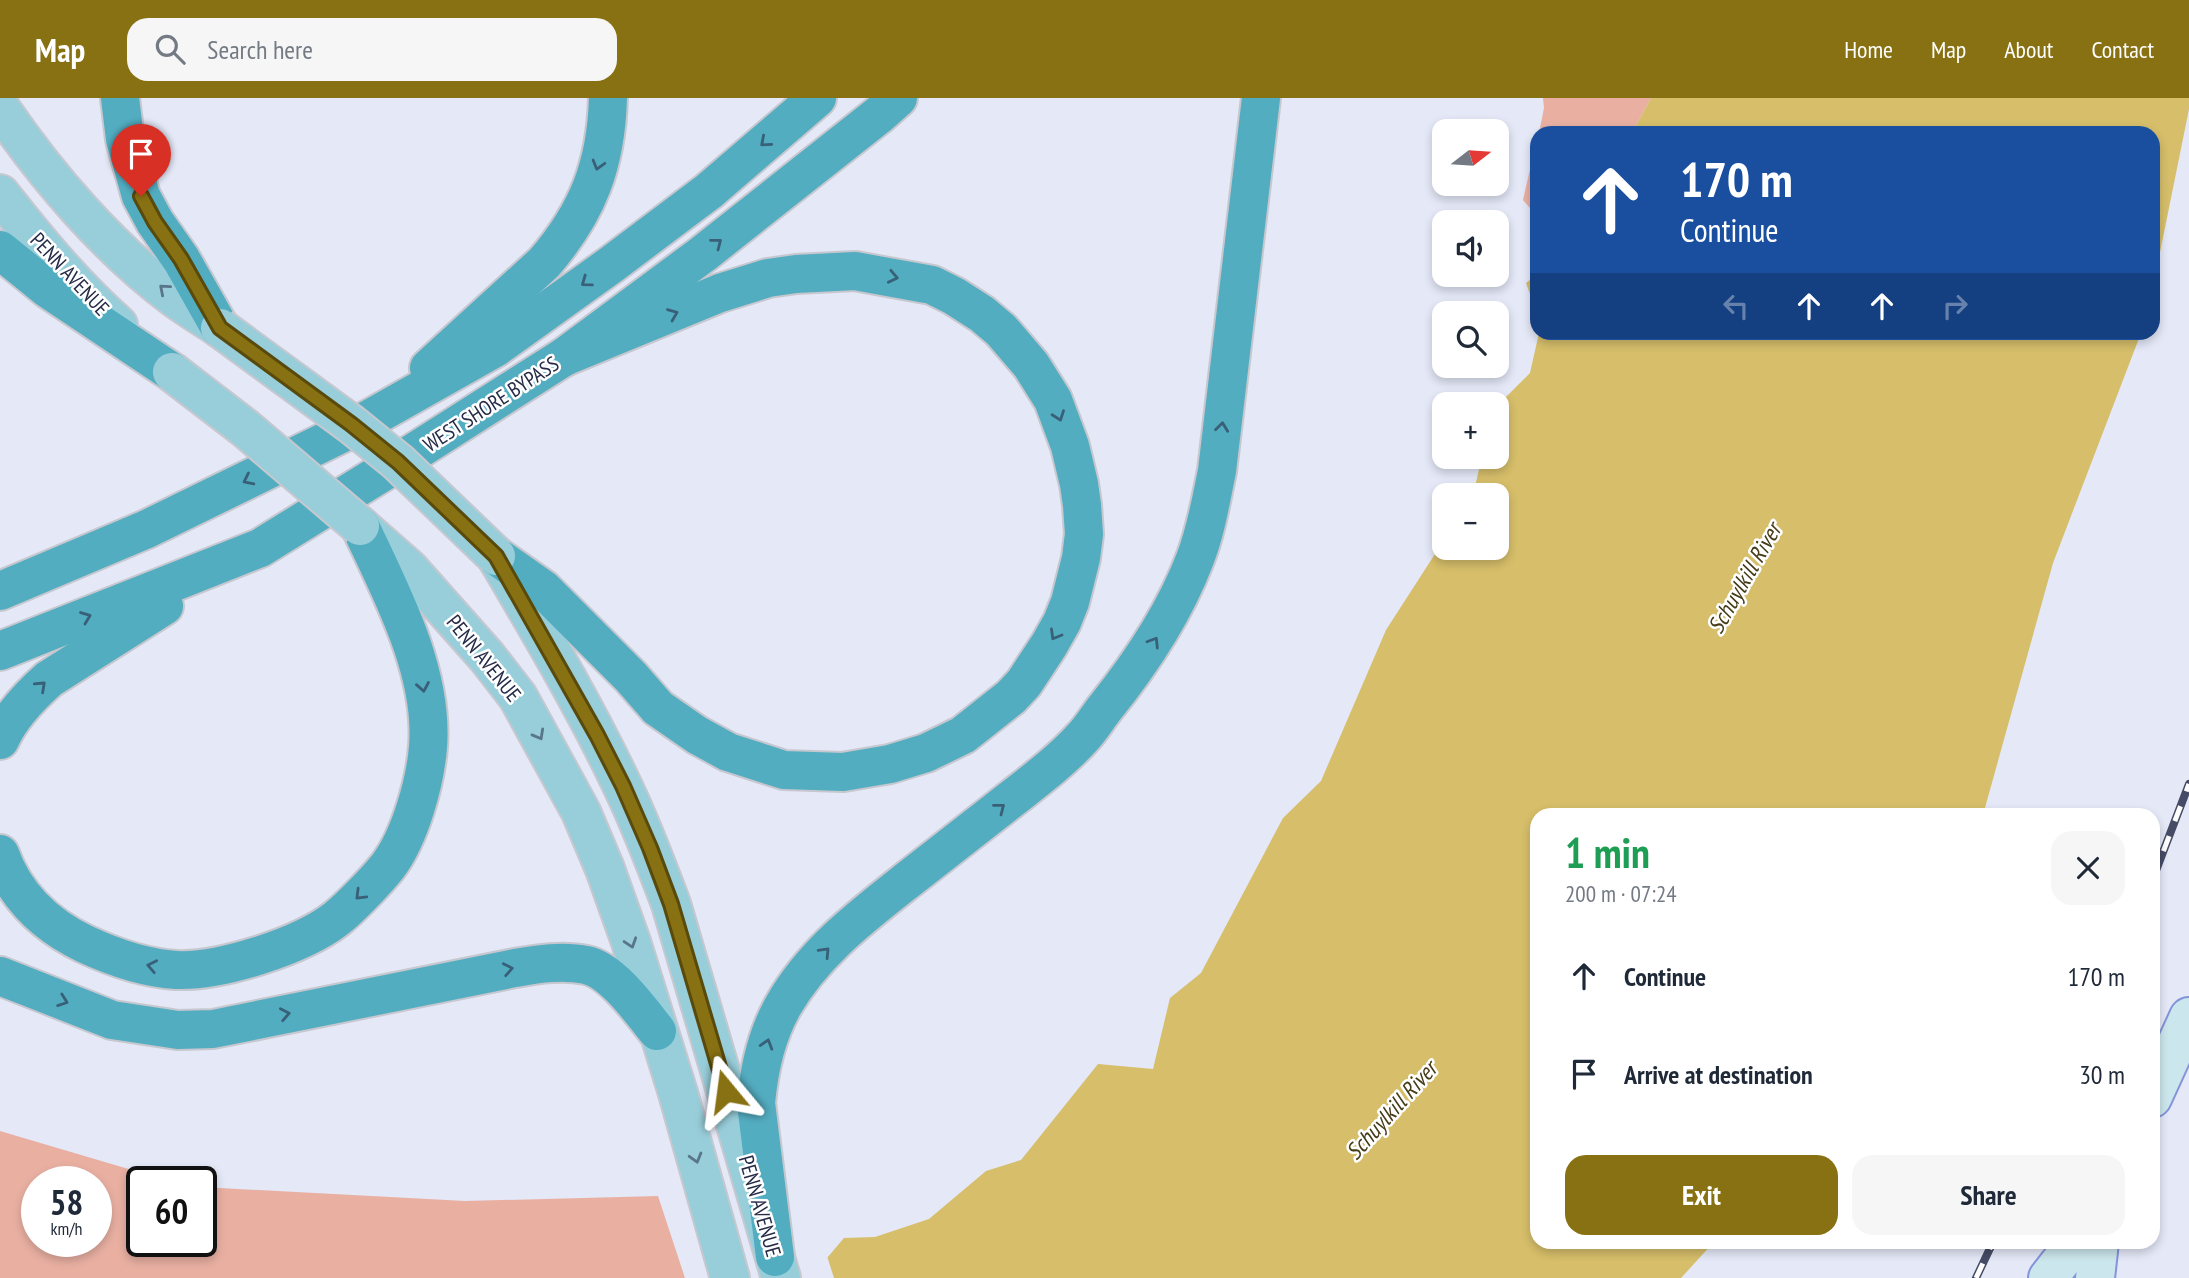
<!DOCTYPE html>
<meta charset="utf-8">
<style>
body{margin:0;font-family:"PT Sans Narrow",sans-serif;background:#f6f6f7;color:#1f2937;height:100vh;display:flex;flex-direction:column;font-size:26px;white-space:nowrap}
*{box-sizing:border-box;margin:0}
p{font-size:23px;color:#747a83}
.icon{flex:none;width:38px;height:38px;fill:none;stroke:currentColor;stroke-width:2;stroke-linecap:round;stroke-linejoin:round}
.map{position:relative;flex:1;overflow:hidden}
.side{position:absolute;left:1530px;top:710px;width:630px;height:441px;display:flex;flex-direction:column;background:#fff;border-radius:21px;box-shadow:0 4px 10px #0003}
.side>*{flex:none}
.banner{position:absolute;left:1530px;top:28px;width:630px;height:214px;border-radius:21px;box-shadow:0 4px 10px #0003;background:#1a4fa0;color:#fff;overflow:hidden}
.needle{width:46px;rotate:73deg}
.controls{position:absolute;left:1432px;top:21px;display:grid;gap:14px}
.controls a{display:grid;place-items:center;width:77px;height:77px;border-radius:14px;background:#fff;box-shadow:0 4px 10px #0003;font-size:35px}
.speed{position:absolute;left:21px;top:1068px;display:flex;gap:14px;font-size:35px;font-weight:700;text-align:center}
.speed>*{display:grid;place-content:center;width:91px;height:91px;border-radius:50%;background:#fff;box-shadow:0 4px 10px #0003;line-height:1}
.speed small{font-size:18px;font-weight:400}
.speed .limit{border:4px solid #111;border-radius:10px;background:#fff;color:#111}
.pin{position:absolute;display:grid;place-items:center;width:60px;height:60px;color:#fff;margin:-72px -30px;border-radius:50% 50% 50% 0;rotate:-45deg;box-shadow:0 0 7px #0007}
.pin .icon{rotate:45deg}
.me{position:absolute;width:77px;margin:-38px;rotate:344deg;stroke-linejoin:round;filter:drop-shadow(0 0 5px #0008)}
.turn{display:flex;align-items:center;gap:24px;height:147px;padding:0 35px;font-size:32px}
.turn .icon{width:91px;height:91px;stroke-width:2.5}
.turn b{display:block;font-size:49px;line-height:60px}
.lanes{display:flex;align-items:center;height:66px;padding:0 35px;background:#0003;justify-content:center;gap:35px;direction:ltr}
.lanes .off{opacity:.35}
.round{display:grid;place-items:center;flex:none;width:74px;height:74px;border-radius:21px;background:#f6f6f7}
.head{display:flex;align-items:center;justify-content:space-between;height:119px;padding:0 35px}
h1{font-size:42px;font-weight:600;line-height:52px;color:#1e9e55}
.button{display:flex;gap:14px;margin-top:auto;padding:14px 35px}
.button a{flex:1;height:80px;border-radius:21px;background:#887112;color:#fff;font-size:28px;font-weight:600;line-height:80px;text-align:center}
.button a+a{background:#f6f6f7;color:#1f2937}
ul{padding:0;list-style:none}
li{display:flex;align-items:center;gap:21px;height:98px;padding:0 35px}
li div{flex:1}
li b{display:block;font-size:26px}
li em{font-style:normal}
header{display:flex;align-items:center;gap:42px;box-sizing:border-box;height:98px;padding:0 35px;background:#887112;color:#fff}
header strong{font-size:33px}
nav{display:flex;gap:38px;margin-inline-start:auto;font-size:24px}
.search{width:490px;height:63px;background:#f6f6f7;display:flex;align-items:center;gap:18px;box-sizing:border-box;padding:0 24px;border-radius:21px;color:#747a83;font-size:26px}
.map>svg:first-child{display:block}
.green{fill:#e9b0a2;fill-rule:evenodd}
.water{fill:#d6be6a}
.pier{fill:#e4e8f7}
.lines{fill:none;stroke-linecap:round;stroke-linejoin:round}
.secondary-casing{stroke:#8594da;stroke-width:42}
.primary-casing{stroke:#c7c8cf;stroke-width:42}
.highway-casing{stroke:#c7c8cf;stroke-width:42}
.secondary{stroke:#cbe6ec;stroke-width:38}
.primary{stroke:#98ceda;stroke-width:38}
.highway{stroke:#53adc1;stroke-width:38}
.rail-casing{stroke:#464c66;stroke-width:8}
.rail{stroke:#fff;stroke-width:5;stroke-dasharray:16;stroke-linecap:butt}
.primary-bridge-casing{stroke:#c7c8cf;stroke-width:42;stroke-linecap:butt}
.primary-bridge{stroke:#98ceda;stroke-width:38}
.oneway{stroke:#386078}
.oneway2{stroke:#59758a}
.route-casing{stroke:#58490c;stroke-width:18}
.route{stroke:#887112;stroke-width:12}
.labels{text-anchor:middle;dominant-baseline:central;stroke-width:5;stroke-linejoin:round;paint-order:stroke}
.street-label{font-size:21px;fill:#262c48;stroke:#fff}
.water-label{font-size:23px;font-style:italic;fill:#453b17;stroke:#fff}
</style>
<header>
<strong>Map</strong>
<div class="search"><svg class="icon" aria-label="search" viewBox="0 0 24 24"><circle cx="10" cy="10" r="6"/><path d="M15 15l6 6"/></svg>Search here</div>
<nav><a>Home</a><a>Map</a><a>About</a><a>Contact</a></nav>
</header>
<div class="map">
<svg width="2189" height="1180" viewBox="0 0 2189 1180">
<rect width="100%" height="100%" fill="#e4e8f7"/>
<g class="green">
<polygon points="1543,0 1651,0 1632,35 1539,35 1544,10"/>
<polygon points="1536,45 1536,117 1523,102"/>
<path d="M0,1033L169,1083H142V1143H201V1089L465,1103L658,1098L685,1180H0ZM37,1083H96V1143H37Z"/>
</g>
<g class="water">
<polygon points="1651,0 2189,0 2189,11 2153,189 2152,35 1632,35"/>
<polygon points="1536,177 1536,213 1526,185"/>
<polygon points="1539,235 2141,235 2053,465 1983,717 1536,718 1536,1144 1713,1145 1681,1180 810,1180 844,1140 875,1139 929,1121 986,1073 1021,1062 1098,966 1153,971 1170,900 1201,875 1283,720 1321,683 1386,532 1444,442 1444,450 1496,450 1496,397 1473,397 1482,359 1496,359 1496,309 1530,275"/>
</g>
<polygon class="pier" points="826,1155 834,1180 806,1180 807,1178"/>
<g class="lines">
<g class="secondary-casing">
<g id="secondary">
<polyline points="2152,1000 2189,919"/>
<polyline points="2048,1180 2076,1144"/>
<polyline points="2095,1180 2099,1144"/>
</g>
</g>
<g class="primary-casing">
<g id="primary">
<path d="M0,10C47,79 108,150 175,200C190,211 205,220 220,230"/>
<path d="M0,96C36,142 74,188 118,227"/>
<polyline points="360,428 409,471 487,559 518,599 581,714 605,771 631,844 678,995 730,1180"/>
<path d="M496,458C540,533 585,609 622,687C641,726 656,766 671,806L781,1180"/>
</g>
</g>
<g class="highway-casing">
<g id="highway">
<polyline points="120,0 125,41 141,98 155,124 181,161 220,230"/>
<polyline points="0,152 48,191 172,274"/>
<path d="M429,270L544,165C588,114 606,67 608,0"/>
<polyline points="496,458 543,491 631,579 658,610 697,637 728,654 784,672 843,674 890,666 926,655 963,637 1011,599 1024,585 1049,547 1062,524 1070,504 1081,460 1084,436 1082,407 1079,386 1070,348 1053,302 1031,267 1001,232 982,216 954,198 932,187 855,173 796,176 768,180 720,195 564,259"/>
<polyline points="0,493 147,431 355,329 495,250 612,166 709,93 817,0"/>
<polyline points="0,553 260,450 391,369 564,259 703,156 880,16 898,0"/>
<path d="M0,642C10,619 31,597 49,581L164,508"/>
<path d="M0,756C15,798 45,827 85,846C113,859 144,870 176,872C220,874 301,848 336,821C350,810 377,782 388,768C410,739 425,685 428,649C434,574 391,494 360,428"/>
<path d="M0,878L112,922L178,932L213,931L515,870C538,866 563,862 586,867C612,872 641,913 657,933"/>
<path d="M775,1159L756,1005C759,971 766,938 783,908C813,855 862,818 909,781C944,754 979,726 1014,699C1037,681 1062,662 1082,640C1091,631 1097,620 1105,610C1142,564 1174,516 1195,461C1206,433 1211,402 1217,373L1261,0"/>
</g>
</g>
<use href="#secondary" class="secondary"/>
<use href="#primary" class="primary"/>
<use href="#highway" class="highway"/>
<g class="rail-casing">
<g id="rail">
<polyline points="2152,783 2189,686"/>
<polyline points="1976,1180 1993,1144"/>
</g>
</g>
<use href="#rail" class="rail"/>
<g class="primary-bridge-casing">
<g id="primary-bridge">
<polyline points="220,230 351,326 398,364 496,458"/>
<polyline points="172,274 245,330 360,428"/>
</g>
</g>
<use href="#primary-bridge" class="primary-bridge"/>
</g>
<defs><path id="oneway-chevron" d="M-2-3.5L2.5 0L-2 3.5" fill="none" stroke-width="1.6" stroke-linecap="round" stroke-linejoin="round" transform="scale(1.75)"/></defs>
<g class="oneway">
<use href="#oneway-chevron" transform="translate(765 44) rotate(139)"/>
<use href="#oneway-chevron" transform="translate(598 67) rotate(106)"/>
<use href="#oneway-chevron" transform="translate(717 145) rotate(-38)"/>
<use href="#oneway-chevron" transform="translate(893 179) rotate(12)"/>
<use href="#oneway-chevron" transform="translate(586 184) rotate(144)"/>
<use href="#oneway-chevron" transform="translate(673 216) rotate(-22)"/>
<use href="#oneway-chevron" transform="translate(1059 318) rotate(70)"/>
<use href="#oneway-chevron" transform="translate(1222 329) rotate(-83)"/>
<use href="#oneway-chevron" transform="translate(248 382) rotate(154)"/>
<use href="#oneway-chevron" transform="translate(86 519) rotate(-21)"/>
<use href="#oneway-chevron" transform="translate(1055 537) rotate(120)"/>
<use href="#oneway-chevron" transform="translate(1154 544) rotate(-58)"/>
<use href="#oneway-chevron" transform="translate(41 588) rotate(-43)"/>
<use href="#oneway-chevron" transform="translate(423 589) rotate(80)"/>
<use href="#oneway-chevron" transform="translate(1000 710) rotate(-38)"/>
<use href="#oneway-chevron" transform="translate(360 797) rotate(135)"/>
<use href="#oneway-chevron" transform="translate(825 854) rotate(-47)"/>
<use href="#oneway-chevron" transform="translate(152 868) rotate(-169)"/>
<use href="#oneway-chevron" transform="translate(508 871) rotate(-11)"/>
<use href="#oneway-chevron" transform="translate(63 903) rotate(20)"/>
<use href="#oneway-chevron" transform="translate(285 916) rotate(-11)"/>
<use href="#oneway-chevron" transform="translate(767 946) rotate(-73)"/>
</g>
<g class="oneway2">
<use href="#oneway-chevron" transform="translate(164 191) rotate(-139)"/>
<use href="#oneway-chevron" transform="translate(539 637) rotate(61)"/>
<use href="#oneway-chevron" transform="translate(631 845) rotate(72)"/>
<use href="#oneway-chevron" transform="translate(696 1060) rotate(74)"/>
</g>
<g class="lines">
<g class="route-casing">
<polyline id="route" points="141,98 155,124 181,161 220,230 351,326 398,364 496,458 597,637 623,688 650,750 671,806 726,993"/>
</g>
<use href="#route" class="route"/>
</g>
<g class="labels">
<g class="street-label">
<text transform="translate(70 176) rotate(47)">PENN AVENUE</text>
<text transform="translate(491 306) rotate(-33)">WEST SHORE BYPASS</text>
<text transform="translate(484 560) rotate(51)">PENN AVENUE</text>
<text transform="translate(760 1108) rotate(74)">PENN AVENUE</text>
</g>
<g class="water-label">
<text transform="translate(1744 480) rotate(-60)">Schuylkill River</text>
<text transform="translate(1391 1012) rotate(-48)">Schuylkill River</text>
</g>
</g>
</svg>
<div class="controls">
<a><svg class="needle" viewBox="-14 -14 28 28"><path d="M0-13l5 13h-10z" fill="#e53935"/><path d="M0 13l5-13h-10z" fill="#747a83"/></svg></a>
<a><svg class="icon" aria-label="sound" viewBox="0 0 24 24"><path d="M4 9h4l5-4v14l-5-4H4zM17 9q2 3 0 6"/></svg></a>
<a><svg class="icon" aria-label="search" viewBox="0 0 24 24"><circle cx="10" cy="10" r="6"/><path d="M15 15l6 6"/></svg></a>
<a>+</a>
<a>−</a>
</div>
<div class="speed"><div>58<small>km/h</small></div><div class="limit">60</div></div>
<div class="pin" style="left:141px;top:98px;background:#d93025"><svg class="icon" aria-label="arrive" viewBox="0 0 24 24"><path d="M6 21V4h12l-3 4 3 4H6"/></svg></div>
<svg class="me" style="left:726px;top:993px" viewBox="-20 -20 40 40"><path d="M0-17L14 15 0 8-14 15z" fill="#887112" stroke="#fff" stroke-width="4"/></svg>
<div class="banner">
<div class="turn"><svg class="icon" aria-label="ahead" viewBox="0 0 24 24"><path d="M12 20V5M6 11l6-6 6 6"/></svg><div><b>170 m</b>Continue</div></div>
<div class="lanes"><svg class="icon off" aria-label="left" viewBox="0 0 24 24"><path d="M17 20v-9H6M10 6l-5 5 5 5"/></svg><svg class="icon" aria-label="ahead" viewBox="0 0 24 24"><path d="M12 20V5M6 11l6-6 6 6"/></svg><svg class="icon" aria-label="ahead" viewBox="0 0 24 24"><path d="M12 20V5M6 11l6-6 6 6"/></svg><svg class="icon off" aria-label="right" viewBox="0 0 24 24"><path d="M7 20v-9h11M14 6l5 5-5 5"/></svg></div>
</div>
<section class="side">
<div class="head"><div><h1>1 min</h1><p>200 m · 07:24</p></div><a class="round"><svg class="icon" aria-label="close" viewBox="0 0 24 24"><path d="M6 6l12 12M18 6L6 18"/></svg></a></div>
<ul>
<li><svg class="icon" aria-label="ahead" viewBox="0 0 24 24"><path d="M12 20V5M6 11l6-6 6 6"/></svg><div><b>Continue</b></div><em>170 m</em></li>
<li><svg class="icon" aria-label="arrive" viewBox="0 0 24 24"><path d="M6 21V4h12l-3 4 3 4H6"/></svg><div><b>Arrive at destination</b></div><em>30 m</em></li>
</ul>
<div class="button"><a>Exit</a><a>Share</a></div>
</section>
</div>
